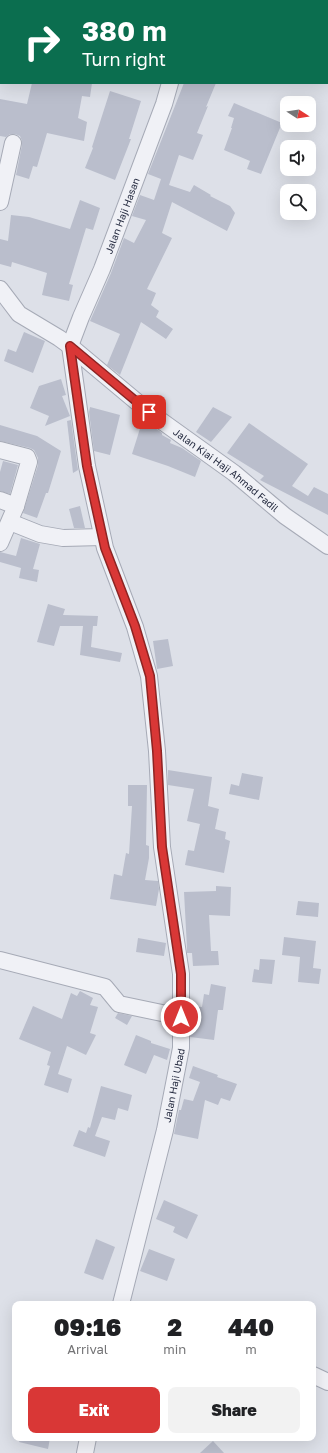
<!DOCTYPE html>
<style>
body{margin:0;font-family:"Golos Text",sans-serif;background:#f2f2f2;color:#202124;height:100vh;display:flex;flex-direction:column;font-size:15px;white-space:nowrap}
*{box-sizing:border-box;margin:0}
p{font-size:13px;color:#757577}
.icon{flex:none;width:22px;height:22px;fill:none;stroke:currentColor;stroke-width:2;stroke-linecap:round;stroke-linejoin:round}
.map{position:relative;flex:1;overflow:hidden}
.panel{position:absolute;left:12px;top:1301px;width:304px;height:140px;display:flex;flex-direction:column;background:#fff;border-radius:8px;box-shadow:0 4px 16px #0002}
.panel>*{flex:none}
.guide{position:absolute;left:0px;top:0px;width:328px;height:84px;box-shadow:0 4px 16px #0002;background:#0b6e4f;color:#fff;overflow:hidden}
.needle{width:26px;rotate:102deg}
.tools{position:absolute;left:280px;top:96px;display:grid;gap:8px}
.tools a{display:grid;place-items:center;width:36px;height:36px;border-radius:8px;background:#fff;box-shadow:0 4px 16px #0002;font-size:20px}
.pin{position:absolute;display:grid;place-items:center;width:34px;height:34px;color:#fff;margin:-17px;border-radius:8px;box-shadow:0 2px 6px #0006}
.me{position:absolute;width:44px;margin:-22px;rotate:0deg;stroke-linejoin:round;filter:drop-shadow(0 0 3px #0008)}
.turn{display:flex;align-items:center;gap:14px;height:84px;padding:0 16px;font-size:18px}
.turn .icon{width:52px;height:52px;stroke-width:2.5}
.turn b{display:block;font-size:28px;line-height:34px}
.eta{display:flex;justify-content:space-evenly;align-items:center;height:68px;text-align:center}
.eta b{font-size:24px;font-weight:800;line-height:28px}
.primary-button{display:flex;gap:8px;margin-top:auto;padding:8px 16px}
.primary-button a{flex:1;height:46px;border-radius:8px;background:#d93736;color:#fff;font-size:16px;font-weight:800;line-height:46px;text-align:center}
.primary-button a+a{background:#f2f2f2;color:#202124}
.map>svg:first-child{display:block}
.building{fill:#babecc}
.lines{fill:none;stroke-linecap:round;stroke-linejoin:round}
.minor-casing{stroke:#a6aab6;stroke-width:18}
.minor{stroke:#f0f1f6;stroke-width:16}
.route-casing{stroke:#8d2423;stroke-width:10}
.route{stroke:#d93736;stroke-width:7}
.labels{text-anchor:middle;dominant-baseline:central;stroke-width:3.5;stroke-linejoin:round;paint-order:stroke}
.street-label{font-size:10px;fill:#252b40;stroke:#edeff6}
</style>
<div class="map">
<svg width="328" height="1453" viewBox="0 0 328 1453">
<rect width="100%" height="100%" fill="#dde0e8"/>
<g class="building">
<polygon points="32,83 92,83 90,97 82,96 78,118 87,122 84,141 47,133 37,167 33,166 29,179 16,175 22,145 22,141 20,136 15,134 10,134 6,137 0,136 0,99 27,104"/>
<polygon points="184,83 216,83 206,107 208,106 197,133 203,135 193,160 179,155 169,185 190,192 194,185 211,195 210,196 230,206 235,213 227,231 172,202 162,233 172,238 147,289 156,293 151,305 159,311 156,317 173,329 166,339 141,322 120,375 107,365 120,334 90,321 111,273 124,238 134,243 146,220 132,216 140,195 154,200 161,179 148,174"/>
<polygon points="110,91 141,101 129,139 131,139 115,180 85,168 93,148 92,147"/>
<polygon points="234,103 282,123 261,174 247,169 250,161 224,150 232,128 231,128 234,118 228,116"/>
<polygon points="80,200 100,208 93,230 86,228 69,284 73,285 69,301 42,295 47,273 12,262 11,267 0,264 0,239 8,241 11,215 29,217 70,229"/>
<polygon points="24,332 45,341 33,373 4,361 8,349 16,352"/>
<polygon points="61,379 66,395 62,396 70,416 45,426 49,416 30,408 39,386"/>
<polygon points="90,407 120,415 110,455 94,451 89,412"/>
<polygon points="213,407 232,417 211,442 196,432"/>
<polygon points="143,419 162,433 162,435 171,440 170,443 182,448 201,461 195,477 168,466 132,454"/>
<polygon points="71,420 78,470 73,473 67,421"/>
<polygon points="249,423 308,464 292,486 308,496 314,487 328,494 328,515 260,480 264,476 227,453"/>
<polygon points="0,425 37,436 61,451 48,493 46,493 37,518 23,513 38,465 38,458 34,450 30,448 0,441"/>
<polygon points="3,461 18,465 10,494 0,491 0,472"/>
<polygon points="80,506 85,528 74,528 69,509"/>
<polygon points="21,538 40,544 33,569 39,570 37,582 19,578 21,568 0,562 0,552 16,556"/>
<polygon points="48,604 65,609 63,615 98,616 97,626 93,626 91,647 122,653 120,662 80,655 83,626 60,626 54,646 37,642"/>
<polygon points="168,639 173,666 157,669 153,641"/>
<polygon points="168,770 212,777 208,806 219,809 215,829 226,832 225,839 230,841 224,873 185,865 188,850 194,851 200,824 187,821 194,789 168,785"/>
<polygon points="242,773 263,777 259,800 229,794 231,784 239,786"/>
<polygon points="128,785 147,785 146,845 149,846 149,858 145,880 158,881 159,889 156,906 110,899 114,874 122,876 126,853 129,854 132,806 128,806"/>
<polygon points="216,886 231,887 230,916 209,915 211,951 218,951 219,965 193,966 192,953 187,953 187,948 184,892 216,891"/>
<polygon points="298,901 319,903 318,917 296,915"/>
<polygon points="284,937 316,941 313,968 321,969 319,984 298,982 300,957 282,955"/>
<polygon points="138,938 166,943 164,956 136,952"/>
<polygon points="260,959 275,960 272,984 252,982 254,969 259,970"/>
<polygon points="211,984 226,987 223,1010 218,1010 214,1040 190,1037 192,1021 190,1021 190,1006 202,1007 204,994 209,995"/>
<polygon points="80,991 93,998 90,1005 98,1007 90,1033 96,1035 86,1055 67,1046 58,1074 72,1079 68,1093 44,1085 50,1066 47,1065 51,1052 19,1039 33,1006 62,1019 71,993 77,996"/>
<polygon points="118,1013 132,1016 127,1025 115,1018"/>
<polygon points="136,1035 151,1041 151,1043 170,1049 167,1060 154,1055 146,1074 124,1065"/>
<polygon points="193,1066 218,1075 217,1077 237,1084 230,1101 221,1098 218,1105 205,1100 198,1139 174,1134 179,1110 181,1110 184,1099 193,1101 200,1082 189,1078"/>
<polygon points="101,1086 132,1095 128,1111 118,1108 115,1120 102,1117 95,1136 110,1141 105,1157 73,1146 79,1130 86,1133 88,1127 90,1128"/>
<polygon points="164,1200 198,1215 187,1239 173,1232 175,1227 156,1219"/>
<polygon points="96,1239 115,1247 103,1280 84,1273"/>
<polygon points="149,1249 175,1259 167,1281 140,1271"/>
<polygon points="20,1438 50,1438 48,1449 19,1442"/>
<polygon points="213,1441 224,1453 200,1453"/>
</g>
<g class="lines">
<g class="minor-casing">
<g id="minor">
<polyline points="191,1 191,0"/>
<polyline points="0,202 13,143"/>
<path id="s1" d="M0,289L19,314L59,338L70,346L149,412L234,473L285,516L328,546"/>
<polyline points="0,450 27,457 29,462 16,506 0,543"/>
<polyline points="0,500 16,506"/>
<polyline points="10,522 40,534 63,538 102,537"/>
<polyline points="0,960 105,987 119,1004 181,1017"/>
<path id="s2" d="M121,1304L165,1130L181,1048V974L162,847L157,751L149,676L135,627L105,548L87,466L70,346L81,317L102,269L164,104L170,83"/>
<polyline points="313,1375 328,1382"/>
<polyline points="85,1453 88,1438"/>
</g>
</g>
<use href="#minor" class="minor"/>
</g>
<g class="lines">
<g class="route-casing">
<polyline id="route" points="149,412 70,346 87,466 105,548 135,626 150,676 157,751 162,847 181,974 181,1017"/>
</g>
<use href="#route" class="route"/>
</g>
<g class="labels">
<g class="street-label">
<text stroke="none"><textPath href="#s2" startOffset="1118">Jalan Haji Hasan</textPath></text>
<text stroke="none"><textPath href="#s1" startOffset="291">Jalan Kiai Haji Ahmad Fadil</textPath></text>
<text stroke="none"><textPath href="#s2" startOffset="225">Jalan Haji Ubad</textPath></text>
</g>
</g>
</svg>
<div class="tools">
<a><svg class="needle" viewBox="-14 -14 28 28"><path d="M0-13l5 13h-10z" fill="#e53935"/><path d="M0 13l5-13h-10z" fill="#757577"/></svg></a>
<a><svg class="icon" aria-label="sound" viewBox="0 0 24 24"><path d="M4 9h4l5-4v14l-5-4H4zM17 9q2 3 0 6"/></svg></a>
<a><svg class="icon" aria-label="search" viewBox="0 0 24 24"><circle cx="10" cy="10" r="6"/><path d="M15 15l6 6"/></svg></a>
</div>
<div class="pin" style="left:149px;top:412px;background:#d93025"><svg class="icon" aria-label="arrive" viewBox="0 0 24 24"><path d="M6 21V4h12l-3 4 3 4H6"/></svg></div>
<svg class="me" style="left:181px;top:1017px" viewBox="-20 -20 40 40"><circle r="17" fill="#d93736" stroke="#fff" stroke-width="3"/><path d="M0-11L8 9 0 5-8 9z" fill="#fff"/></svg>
<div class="guide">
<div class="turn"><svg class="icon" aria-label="right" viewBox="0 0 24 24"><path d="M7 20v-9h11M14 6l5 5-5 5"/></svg><div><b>380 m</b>Turn right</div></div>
</div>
<section class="panel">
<div class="eta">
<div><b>09:16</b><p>Arrival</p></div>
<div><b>2</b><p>min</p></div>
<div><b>440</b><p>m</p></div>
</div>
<div class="primary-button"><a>Exit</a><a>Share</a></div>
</section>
</div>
